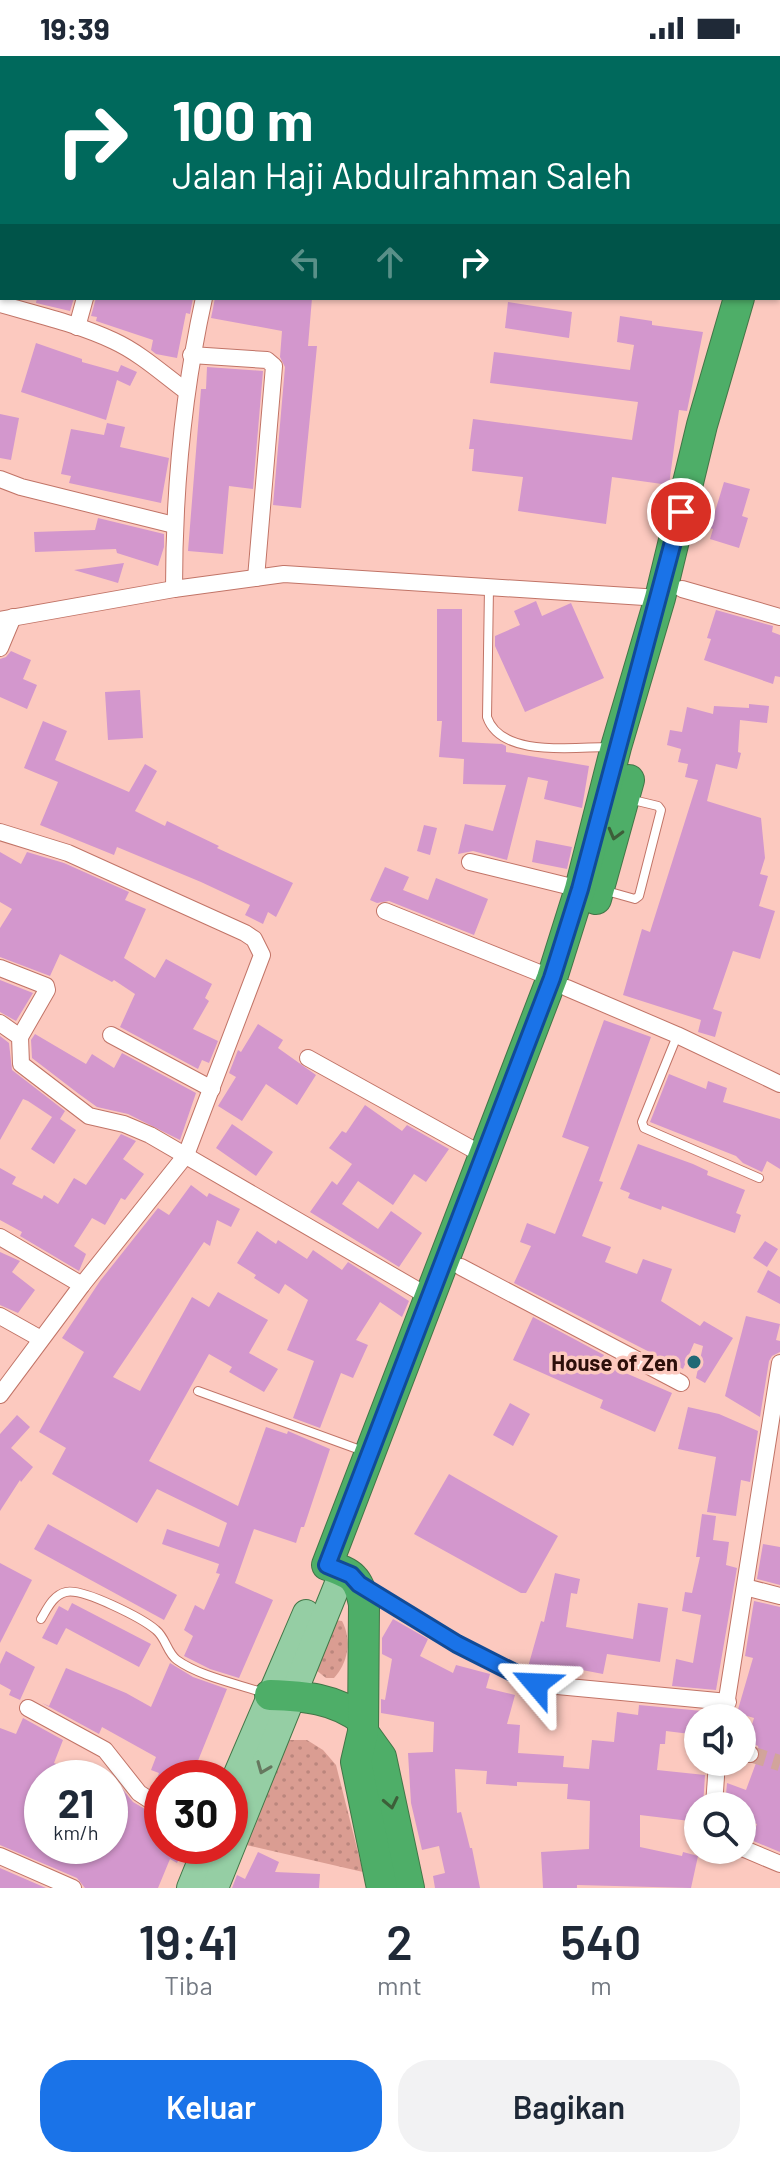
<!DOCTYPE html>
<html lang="id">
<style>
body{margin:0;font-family:Barlow,sans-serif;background:#f2f2f3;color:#1f2937;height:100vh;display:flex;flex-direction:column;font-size:30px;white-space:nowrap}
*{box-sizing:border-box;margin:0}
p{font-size:26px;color:#747a83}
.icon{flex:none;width:44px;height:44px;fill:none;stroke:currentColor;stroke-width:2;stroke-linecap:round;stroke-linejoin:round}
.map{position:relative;height:1832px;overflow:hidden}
.side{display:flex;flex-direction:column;background:#fff;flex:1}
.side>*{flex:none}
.top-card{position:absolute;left:0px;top:0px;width:780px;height:244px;box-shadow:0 2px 6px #0004;background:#00695c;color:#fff;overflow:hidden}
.controls{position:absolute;left:684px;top:1648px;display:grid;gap:16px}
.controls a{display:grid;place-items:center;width:72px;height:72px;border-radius:50%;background:#fff;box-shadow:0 2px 6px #0004;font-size:40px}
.speed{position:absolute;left:24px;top:1704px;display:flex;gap:16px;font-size:40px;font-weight:700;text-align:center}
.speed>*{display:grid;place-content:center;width:104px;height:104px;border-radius:50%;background:#fff;box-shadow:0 2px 6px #0004;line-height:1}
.speed small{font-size:20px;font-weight:400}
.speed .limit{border:12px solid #d22;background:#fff;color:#111}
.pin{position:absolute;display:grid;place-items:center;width:68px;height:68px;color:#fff;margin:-34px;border:4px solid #fff;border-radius:50%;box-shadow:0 2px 8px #0007}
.me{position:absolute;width:88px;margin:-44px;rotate:296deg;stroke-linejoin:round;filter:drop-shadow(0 0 6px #0008)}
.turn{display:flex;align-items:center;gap:28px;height:168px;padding:0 40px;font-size:36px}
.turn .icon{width:104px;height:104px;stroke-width:2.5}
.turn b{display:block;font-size:56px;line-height:68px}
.lanes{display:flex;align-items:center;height:76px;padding:0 40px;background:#0003;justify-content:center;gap:40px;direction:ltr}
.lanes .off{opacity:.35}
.eta{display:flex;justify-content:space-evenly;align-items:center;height:136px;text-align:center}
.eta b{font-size:48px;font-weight:600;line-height:56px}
.cta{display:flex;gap:16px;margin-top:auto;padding:16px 40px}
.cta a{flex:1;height:92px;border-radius:32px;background:#1a73e8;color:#fff;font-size:32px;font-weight:600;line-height:92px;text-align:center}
.cta a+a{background:#f2f2f3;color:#1f2937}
.status{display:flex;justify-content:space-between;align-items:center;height:56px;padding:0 40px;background:#fff;direction:ltr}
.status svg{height:22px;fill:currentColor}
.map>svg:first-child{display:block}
.park{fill:url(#park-dots)}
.building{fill:#d397cd}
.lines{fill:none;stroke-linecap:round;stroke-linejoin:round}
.street-tunnel{stroke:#d2a49b;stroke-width:16;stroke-dasharray:16 8;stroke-linecap:butt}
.lane-casing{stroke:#c17467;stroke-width:10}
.street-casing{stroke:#c17467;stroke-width:18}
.primary-casing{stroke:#427647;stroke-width:28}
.highway-casing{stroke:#427647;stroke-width:32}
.lane{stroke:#fff;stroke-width:8}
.street{stroke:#fff;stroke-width:16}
.primary{stroke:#95cea4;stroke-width:26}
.highway{stroke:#4eae68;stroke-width:30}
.oneway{stroke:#3d5e39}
.oneway2{stroke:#66785f}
.route-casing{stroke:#114b97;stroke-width:20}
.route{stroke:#1a73e8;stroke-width:14}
.poi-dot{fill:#206975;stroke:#fcc9bf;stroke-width:3}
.labels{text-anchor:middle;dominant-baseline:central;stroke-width:7;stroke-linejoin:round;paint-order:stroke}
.poi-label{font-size:22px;font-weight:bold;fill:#2c0f0a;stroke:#fcc9bf;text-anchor:end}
</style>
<div class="status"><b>19:39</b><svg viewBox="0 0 49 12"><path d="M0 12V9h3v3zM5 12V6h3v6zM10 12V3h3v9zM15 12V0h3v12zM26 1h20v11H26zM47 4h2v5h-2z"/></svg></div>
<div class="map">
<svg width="780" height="1832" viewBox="0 0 780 1832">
<defs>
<pattern id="park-dots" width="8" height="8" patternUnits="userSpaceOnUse" patternTransform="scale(2)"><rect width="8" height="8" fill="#da9d92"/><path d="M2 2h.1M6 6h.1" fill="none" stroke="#bb867d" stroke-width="1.8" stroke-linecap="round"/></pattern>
</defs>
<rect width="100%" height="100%" fill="#fcc9bf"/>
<g class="park">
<path d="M335,1564L342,1565C352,1584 348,1607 334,1622H326L316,1614Z"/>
<polygon points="289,1684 307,1684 323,1694 336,1709 363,1816 233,1786 276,1693"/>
</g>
<g class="building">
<polygon points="37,242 74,242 70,255 36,247"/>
<polygon points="96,242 193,242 190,258 186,257 177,302 156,298 151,294 153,284 96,265 97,261 91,260"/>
<polygon points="215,242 312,242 308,290 317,290 301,452 273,449 285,311 280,301 282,275 211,262"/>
<polygon points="508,246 572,256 569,282 505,272"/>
<polygon points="620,260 652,265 652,269 703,276 687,355 679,354 669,429 612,421 606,468 518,455 523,421 472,415 474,393 469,393 473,363 632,384 638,346 490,327 494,296 630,314 634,289 617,286"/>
<polygon points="36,287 82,303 82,306 118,316 121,309 137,316 130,330 117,324 106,364 21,336"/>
<polygon points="207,311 263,315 253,433 229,430 223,498 188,495 201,333 206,333"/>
<polygon points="0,358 19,362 11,404 0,402"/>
<polygon points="107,367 125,371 120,391 169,402 161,447 69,427 71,420 61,418 71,373 104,379"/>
<polygon points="724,426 750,433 742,460 748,462 739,492 710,483 713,473 710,472"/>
<polygon points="98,462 164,478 164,491 158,510 117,497 116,493 35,496 34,476 95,474"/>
<polygon points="124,507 118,527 74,514"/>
<polygon points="536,545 542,560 571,547 604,622 525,656 495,590 495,580 520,569 514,555"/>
<polygon points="437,553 462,553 462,686 502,688 506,690 506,696 589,710 582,752 544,743 548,725 528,721 507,804 473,795 458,798 465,768 493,775 506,729 463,728 464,703 439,701 442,665 437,665"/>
<polygon points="716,554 773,570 772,576 780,579 780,621 775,620 773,628 704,604 711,583 707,582"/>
<polygon points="11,595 31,604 23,623 37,629 27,653 0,641 0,603 6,601"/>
<polygon points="140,634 143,682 108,684 105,636"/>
<polygon points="749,648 769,650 767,667 740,664 738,696 741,697 737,713 716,708 707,745 761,762 765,802 760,818 768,820 759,850 775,855 760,903 733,895 713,953 722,956 715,981 698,976 701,964 623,939 642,873 650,876 698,724 685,721 688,708 678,706 681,693 667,689 670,674 682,676 687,651 713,658 714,650 749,652"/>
<polygon points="43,665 67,675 55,704 129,736 145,708 157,715 135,755 165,770 167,765 219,790 217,792 293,827 276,861 268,856 263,868 245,859 250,849 201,826 117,791 114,799 40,769 58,726 24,712"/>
<polygon points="424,769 437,772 430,799 417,795"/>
<polygon points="536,784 572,791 567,813 532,806"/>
<polygon points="0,796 21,808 27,796 64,807 129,836 125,844 146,853 124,902 155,922 166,903 212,928 205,942 209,945 193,973 218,985 209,1007 202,1004 198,1013 120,971 135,938 114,924 112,926 60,898 50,920 0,901 0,872 12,853 0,846"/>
<polygon points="385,811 409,821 403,834 428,844 436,822 488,843 474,879 389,845 377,847 370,844"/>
<polygon points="0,924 33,937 16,965 0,956"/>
<polygon points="604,964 651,981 599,1125 603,1126 582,1180 611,1191 605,1206 637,1218 643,1203 672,1213 661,1245 700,1270 704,1265 733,1282 705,1327 696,1322 703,1290 694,1287 683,1313 514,1227 531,1190 520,1186 527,1167 555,1178 589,1091 562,1081"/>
<polygon points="258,968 283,984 278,992 316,1019 297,1049 266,1028 242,1065 218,1050 236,1021 229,1017 238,994 241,996"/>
<polygon points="35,978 86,1008 92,998 114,1012 122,997 196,1037 180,1084 128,1058 97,1051 79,1038 32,1002 31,984"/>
<polygon points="0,980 9,987 12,1014 65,1055 60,1063 76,1074 54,1108 31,1093 52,1061 28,1045 23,1043 0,1084"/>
<polygon points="669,1018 706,1033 708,1025 727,1032 723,1046 780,1063 780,1113 767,1105 762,1116 743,1107 736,1100 650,1066"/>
<polygon points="365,1049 402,1075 407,1069 449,1093 426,1126 414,1118 393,1149 358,1125 342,1148 378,1173 391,1155 422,1177 399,1211 310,1156 332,1125 337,1129 352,1108 329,1092 342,1075 346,1077"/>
<polygon points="232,1068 273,1096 256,1120 216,1092"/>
<polygon points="121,1078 136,1085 123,1103 144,1118 125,1144 121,1142 105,1169 92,1162 74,1190 86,1198 79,1215 20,1180 22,1176 0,1164 0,1112 16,1121 12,1128 42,1143 44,1139 58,1148 74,1122 86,1129"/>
<polygon points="638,1088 693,1108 708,1115 707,1119 745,1134 736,1157 741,1159 735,1177 662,1150 661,1154 628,1142 630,1137 620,1133"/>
<polygon points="191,1129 207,1141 209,1137 240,1153 231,1171 217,1164 210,1190 204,1186 113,1321 140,1335 192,1241 209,1251 218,1236 268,1264 249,1297 278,1313 264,1336 229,1316 232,1311 209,1298 149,1405 238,1450 266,1371 287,1378 288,1375 330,1393 304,1471 301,1471 296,1487 254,1473 235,1527 273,1544 239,1622 210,1613 184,1600 193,1580 184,1574 195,1549 204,1554 220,1518 216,1517 219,1508 162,1488 167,1473 219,1491 227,1467 157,1433 137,1467 52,1418 66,1392 39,1376 84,1296 62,1282 100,1225 158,1152 169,1159"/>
<polygon points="257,1175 276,1188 278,1184 307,1203 313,1194 342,1214 348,1206 409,1245 402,1261 380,1246 356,1284 368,1289 353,1322 341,1317 320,1372 293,1362 314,1305 287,1294 308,1244 285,1228 279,1238 254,1222 256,1219 237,1207"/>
<polygon points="765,1185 778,1193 767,1211 753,1202"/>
<polygon points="0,1196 20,1205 12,1216 35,1234 18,1257 0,1249"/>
<polygon points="768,1214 780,1221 780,1248 757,1236"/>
<polygon points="746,1260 780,1268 776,1284 780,1285 780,1296 772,1300 769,1305 760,1361 725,1340"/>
<polygon points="533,1261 604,1299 600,1306 672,1337 655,1376 600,1352 603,1344 513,1304"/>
<polygon points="510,1347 530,1358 513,1390 493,1379"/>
<polygon points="688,1351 719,1358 758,1375 750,1426 741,1424 736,1460 707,1456 716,1401 678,1393"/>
<polygon points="17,1359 30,1371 11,1392 33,1411 21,1426 20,1424 0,1455 0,1378"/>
<polygon points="449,1418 558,1480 526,1537 521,1537 414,1478"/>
<polygon points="702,1458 716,1460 713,1484 729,1486 726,1509 737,1512 716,1634 672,1630 676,1603 693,1607 701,1559 682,1555 685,1536 692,1537 700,1501 696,1501"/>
<polygon points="48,1468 177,1539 164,1564 34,1493"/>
<polygon points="763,1488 780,1491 780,1529 757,1523"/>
<polygon points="0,1507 32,1524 0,1587"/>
<polygon points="555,1517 580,1523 577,1538 571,1537 566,1571 633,1583 638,1547 668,1552 660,1606 607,1598 603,1618 556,1609 553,1619 528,1611 541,1565 544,1566"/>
<polygon points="754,1545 780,1551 780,1796 751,1784 757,1768 742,1763 742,1750 725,1750 727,1727 746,1734 756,1707 760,1701 758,1690 747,1685 754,1662 737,1657 753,1602 745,1600"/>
<polygon points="72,1547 151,1588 139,1611 66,1572 57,1589 42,1582 59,1550 68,1555"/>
<polygon points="393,1563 428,1583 420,1600 453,1617 456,1609 490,1618 486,1632 515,1639 507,1668 520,1669 518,1697 564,1700 563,1711 589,1713 592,1684 614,1686 617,1656 638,1659 639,1649 713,1656 712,1662 698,1662 698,1679 666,1675 665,1688 660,1688 657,1714 705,1719 703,1750 698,1750 698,1766 640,1759 640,1791 682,1800 683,1796 698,1800 691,1832 577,1829 577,1832 543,1832 541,1796 589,1793 590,1745 567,1743 568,1728 517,1726 517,1730 486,1728 487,1715 455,1713 457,1757 461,1756 470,1792 472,1792 480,1832 435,1832 433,1820 445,1817 439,1790 422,1794 411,1747 408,1697 433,1696 434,1666 381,1657 381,1643 385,1644 392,1603 382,1598 382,1582"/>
<polygon points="6,1595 35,1611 20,1644 9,1639 11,1634 0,1628 0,1608"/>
<polygon points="170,1607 193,1621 227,1633 191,1722 162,1722 162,1739 153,1733 159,1717 151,1714 156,1701 102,1671 99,1678 42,1647 49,1650 66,1612 126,1637 151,1651"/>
<polygon points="23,1662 63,1684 54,1707 87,1722 42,1722 42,1790 110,1790 110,1724 120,1730 133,1746 162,1763 162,1790 184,1790 177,1807 170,1803 158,1832 85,1832 77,1822 0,1789 0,1672 16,1678"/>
<polygon points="258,1796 279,1806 275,1816 320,1818 319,1832 232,1832 237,1819 245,1823"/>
<polygon points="0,1812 46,1832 0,1832"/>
</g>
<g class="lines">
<polyline class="street-tunnel" points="750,1698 780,1707"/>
<g class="lane-casing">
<g id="lane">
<path d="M489,532L487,661C501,702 574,691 608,691"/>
<polyline points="603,834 635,843 639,840 661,754 658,750 629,743"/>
<polyline points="677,980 642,1066 644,1072 759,1122"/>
<polyline points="198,1335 363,1395"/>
<path d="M41,1563C47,1553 53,1539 66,1536C83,1532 142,1562 156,1574C166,1582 167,1597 177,1604C199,1620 238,1628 264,1637"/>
</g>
</g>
<g class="street-casing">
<g id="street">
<polyline points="9,2 17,0"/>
<polyline points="163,2 164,0"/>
<path d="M0,248C38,259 78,268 114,285C140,297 163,318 186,335"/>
<polyline points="77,271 85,242"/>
<polyline points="191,299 267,304 274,310 256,522"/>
<polyline points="0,423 21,431 174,469"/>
<path d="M174,533C174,435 183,337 204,242"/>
<polyline points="682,533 780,561"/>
<polyline points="0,564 174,533 284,518 660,542"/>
<polyline points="0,592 13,561"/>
<polyline points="0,776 68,797 245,877 254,883 262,899 186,1099 82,1229 0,1339"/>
<polyline points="470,806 580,833"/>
<polyline points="385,855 552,922"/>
<polyline points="0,912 46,930 47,934 20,981"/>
<polyline points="567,932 677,979 780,1028"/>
<polyline points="0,967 20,981 21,1008 89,1060 124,1068 150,1079 431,1242"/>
<polyline points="111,979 212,1033"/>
<polyline points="308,1002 483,1099"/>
<polyline points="0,1181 82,1229"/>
<polyline points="461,1211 681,1327"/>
<polyline points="0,1260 41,1283"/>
<polyline points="361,1529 457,1588 536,1628 728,1646"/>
<polyline points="745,1531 780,1540"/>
<polyline points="28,1652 105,1694 139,1737 162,1752"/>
<polyline points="724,1662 780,1307"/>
<polyline points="742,1695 750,1698"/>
<polyline points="714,1750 717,1706"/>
<polyline points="742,1792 780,1808"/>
<polyline points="0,1800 73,1832"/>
</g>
</g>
<g class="primary-casing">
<g id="primary">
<polyline points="230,1734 306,1557"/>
<polyline points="190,1832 207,1790"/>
<polyline points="215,1832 343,1515"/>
</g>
</g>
<g class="highway-casing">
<g id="highway">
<polyline points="770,2 770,0"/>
<polyline points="778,106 780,83"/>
<polyline points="778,168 780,168"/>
<polyline points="596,843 629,724"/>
<path d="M270,1639C304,1640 334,1642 363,1664"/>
<polyline points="363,1676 381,1701 409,1832"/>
<path d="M382,1832L356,1706L363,1676L364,1548C358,1521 353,1518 327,1509L552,922L580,833L616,691L660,542L702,369L739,242"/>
</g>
</g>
<use href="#lane" class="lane"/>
<use href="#street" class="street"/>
<use href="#primary" class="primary"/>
<use href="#highway" class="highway"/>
</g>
<defs><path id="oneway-chevron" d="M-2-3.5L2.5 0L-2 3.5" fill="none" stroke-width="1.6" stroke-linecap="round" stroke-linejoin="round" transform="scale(2)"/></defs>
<g class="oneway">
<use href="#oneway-chevron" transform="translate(615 778) rotate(105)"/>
<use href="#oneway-chevron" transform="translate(391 1747) rotate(78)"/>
</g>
<use class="oneway2" href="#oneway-chevron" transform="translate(263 1712) rotate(112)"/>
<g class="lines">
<g class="route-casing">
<polyline id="route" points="536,1628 457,1588 359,1528 351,1519 327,1509 552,922 580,833 681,456"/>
</g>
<use href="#route" class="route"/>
</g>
<circle class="poi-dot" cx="694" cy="1306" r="8"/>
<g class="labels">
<g class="poi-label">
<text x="678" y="1306">House of Zen</text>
</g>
</g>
</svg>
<div class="controls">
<a><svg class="icon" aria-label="sound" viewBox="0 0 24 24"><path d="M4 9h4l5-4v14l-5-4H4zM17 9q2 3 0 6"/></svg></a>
<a><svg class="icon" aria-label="search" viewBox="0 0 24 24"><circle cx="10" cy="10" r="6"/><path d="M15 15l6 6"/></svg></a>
</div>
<div class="speed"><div>21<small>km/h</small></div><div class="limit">30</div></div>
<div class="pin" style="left:681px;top:456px;background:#d93025"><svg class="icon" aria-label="arrive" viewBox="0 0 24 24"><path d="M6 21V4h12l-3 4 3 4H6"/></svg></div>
<svg class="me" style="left:536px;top:1628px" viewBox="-20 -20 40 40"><path d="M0-17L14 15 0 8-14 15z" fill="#1a73e8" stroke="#fff" stroke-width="4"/></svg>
<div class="top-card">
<div class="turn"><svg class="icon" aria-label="right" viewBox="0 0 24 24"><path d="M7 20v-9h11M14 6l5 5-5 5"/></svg><div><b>100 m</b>Jalan Haji Abdulrahman Saleh</div></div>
<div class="lanes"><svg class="icon off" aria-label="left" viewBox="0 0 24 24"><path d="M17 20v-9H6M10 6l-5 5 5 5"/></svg><svg class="icon off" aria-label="ahead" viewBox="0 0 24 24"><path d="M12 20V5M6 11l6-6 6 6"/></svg><svg class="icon" aria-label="right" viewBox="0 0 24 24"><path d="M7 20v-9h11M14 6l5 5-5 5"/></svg></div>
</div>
</div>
<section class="side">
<div class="eta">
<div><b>19:41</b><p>Tiba</p></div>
<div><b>2</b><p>mnt</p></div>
<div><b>540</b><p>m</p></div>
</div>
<div class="cta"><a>Keluar</a><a>Bagikan</a></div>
</section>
